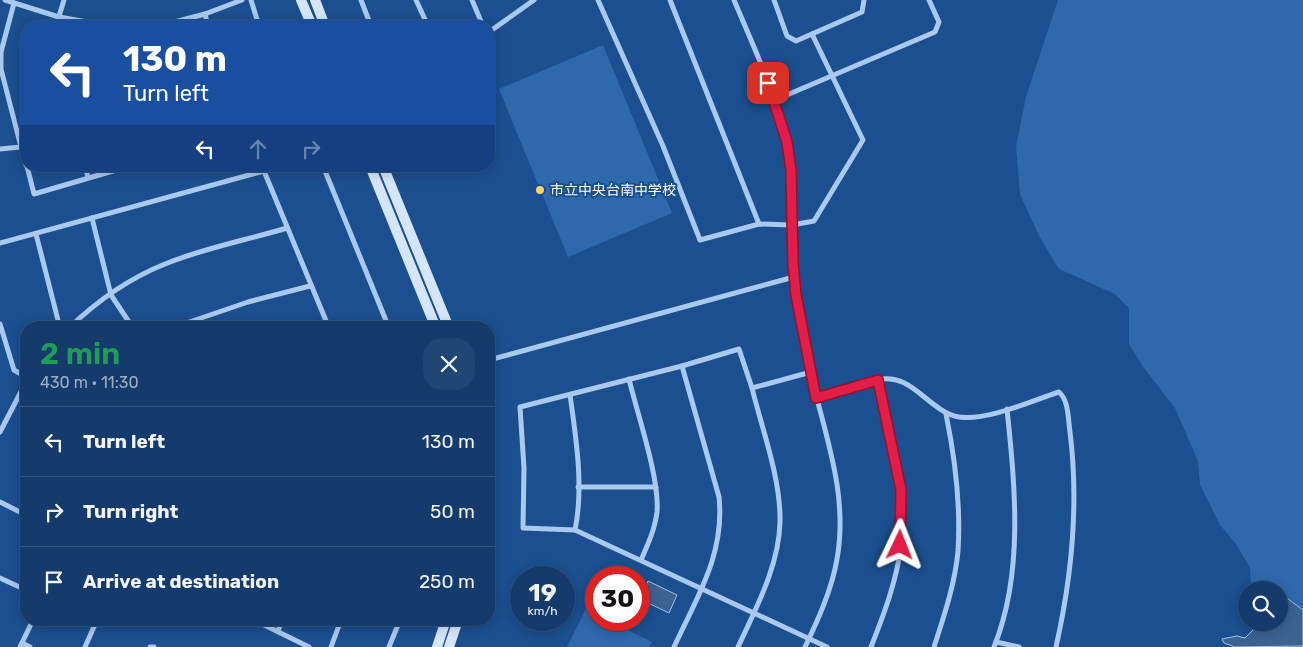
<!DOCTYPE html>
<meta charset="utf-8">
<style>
body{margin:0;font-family:Rubik,"Noto Sans JP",sans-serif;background:#214673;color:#f1f3f6;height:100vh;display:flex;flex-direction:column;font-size:19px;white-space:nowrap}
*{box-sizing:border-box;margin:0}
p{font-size:16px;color:#9dadc1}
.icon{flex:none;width:28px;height:28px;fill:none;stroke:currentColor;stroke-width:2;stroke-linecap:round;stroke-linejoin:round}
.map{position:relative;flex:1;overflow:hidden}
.side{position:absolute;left:20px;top:321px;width:475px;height:305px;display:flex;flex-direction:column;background:#143b6b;border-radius:20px;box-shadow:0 2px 12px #0003,0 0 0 1px #33557e}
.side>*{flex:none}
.guide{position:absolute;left:20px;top:20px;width:475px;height:152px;border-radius:20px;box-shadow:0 2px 12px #0003,0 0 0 1px #33557e;background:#1a4fa0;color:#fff;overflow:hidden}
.tools{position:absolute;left:1238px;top:581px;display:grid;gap:10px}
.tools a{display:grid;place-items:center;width:50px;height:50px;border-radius:50%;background:#143b6b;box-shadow:0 2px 12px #0003,0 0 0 1px #33557e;font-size:25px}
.speed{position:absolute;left:510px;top:566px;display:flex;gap:10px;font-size:25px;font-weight:700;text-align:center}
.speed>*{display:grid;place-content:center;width:65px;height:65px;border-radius:50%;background:#143b6b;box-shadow:0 2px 12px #0003,0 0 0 1px #33557e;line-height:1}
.speed small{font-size:12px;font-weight:400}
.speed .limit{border:8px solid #d22;background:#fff;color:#111}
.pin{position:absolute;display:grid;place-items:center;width:42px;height:42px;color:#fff;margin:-21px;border-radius:10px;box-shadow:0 2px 8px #0006}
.me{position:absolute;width:55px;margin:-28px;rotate:2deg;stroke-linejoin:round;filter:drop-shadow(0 0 4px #0008)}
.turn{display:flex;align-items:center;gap:18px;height:105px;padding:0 20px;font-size:22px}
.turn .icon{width:65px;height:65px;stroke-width:2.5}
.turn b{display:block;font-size:35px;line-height:42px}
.lanes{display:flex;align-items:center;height:48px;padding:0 20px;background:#0003;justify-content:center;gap:25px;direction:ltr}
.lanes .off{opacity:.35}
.round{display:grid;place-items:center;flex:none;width:52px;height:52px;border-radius:20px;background:#214673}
.head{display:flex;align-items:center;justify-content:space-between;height:85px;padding:0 20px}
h1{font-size:30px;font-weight:600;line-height:38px;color:#1e9e55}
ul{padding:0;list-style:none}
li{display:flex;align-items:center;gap:15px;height:70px;padding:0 20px;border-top:1px solid #33557e}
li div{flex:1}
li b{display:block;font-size:19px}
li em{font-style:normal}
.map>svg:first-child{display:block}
.green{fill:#2e69ad}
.water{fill:#3c6290;stroke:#9cc4f0}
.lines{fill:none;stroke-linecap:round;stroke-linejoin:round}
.street{stroke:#a9c9ee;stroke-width:5}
.secondary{stroke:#d6e6fa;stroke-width:10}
.route-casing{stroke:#92132f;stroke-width:12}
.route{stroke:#e11d48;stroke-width:9}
.poi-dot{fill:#ffd166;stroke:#1b4f8f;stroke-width:2}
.labels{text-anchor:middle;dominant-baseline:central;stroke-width:4;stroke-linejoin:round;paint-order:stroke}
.poi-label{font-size:14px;fill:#fff;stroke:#1b4f8f;text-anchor:start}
</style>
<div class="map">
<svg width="1303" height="647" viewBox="0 0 1303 647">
<rect width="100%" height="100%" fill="#1b4f8f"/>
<g class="green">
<polygon points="1058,0 1303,0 1303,647 1250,647 1252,623 1279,622 1279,590 1251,590 1250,568 1236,544 1220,525 1200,485 1198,461 1175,408 1144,368 1129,344 1129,308 1115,294 1059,269 1039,236 1020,194 1016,146 1026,97"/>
<polygon points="603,45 672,213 568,257 499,89"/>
<polygon points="586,609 596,615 596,620 607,620 652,642 649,647 567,647"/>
</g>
<g class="water">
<polygon points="648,581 677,595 669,613 640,599"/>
<polygon points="1284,596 1303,610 1303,646 1235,647 1224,643 1222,639 1237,636 1245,638 1258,625 1279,622 1280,598"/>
</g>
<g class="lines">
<g class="street">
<polyline points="5,0 59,17 110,26"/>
<polyline points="251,0 259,26"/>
<polyline points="361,0 371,26"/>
<polyline points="416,0 428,26"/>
<polyline points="472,0 483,26"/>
<polyline points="598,0 663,146 700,240 759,224 792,225 814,221 863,140 812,34"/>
<polyline points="670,0 759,224"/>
<path d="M734,0C757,55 783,108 791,168C796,210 790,253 796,296C800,330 807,366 817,399C831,452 847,504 837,559C832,589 818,620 805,647"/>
<polyline points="774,0 787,36 796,41 862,12 864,0"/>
<polyline points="14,3 1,52 1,69 21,147"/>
<polyline points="205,14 208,26"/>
<polyline points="56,26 64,0"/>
<polyline points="159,26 205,14 242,0"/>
<polyline points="489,32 534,0"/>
<polyline points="775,100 935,32 939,22 929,0"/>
<polyline points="0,149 21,147 26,165"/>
<polyline points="27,166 34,194 130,166"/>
<polyline points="85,166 88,177"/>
<polyline points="283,166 264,171 329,328"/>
<polyline points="323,166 387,323 371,328"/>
<polyline points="92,218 111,295 133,328"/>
<polyline points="36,234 60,328"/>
<polyline points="0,243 264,171"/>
<polyline points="0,324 14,370 26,377"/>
<path d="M69,328C96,302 130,278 165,264C204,248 247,240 287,228"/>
<polyline points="172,328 248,302 310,286"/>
<polyline points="489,360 794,277"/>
<polyline points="811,372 752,388 739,349 682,366 520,407 524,468 523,528 575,530 827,647"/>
<path d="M629,379C637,413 660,479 657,512C655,529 648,544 641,560"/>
<path d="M878,380C911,371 929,412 959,417C988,421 1031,401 1059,392C1069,401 1068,419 1070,432C1079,504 1072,576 1056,647"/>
<path d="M570,395C576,438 584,487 575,530"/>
<path d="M816,398L878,380C890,434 906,489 901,545C897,580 884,614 871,647"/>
<polyline points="0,432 26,382"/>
<polyline points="578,487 656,487"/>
<polyline points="0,502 26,515"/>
<polyline points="23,513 26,506"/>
<polyline points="0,578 26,590"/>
<polyline points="254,620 309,647"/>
<polyline points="278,631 282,620"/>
<polyline points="996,642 1019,647"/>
<polyline points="22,643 30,647"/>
<polyline points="20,647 33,620"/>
<polyline points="85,647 97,620"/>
<polyline points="150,647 154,647"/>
<polyline points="331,647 341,620"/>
<polyline points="389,647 400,620"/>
<path d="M674,647C697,597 725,554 719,497L682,366"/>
<path d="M738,647C756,608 779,566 780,522C781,479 762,429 752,388"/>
<path d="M934,647C944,616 955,584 958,551C961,505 955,458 946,414"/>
<path d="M994,647C1024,573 1015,486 1007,409"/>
</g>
<g class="secondary">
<polyline points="301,0 312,26"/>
<polyline points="315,0 325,26"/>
<polyline points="370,166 436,328"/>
<polyline points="383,166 449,328"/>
<polyline points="437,647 446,620"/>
<polyline points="449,647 458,620"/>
</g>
</g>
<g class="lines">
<g class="route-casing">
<polyline id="route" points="768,83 787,142 791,170 793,263 796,295 816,398 878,380 901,490 900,545"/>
</g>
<use href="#route" class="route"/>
</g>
<circle class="poi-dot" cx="540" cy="190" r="5"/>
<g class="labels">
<g class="poi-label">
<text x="550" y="190">市立中央台南中学校</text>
</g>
</g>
</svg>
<div class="tools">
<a><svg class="icon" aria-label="search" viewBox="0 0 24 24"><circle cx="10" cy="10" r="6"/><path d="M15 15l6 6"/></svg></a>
</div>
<div class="speed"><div>19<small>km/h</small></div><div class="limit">30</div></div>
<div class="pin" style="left:768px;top:83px;background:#d93025"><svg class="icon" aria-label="arrive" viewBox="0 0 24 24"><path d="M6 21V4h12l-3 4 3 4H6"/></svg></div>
<svg class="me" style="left:900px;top:545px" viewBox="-20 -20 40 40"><path d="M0-17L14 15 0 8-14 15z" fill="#e11d48" stroke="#fff" stroke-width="4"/></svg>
<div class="guide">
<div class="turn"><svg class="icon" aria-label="left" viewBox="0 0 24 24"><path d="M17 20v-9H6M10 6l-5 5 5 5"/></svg><div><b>130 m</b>Turn left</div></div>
<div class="lanes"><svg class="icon" aria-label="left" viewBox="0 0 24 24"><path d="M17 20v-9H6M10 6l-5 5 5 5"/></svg><svg class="icon off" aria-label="ahead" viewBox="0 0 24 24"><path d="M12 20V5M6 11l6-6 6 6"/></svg><svg class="icon off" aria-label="right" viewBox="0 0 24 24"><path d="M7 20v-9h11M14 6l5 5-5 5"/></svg></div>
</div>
<section class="side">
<div class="head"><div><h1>2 min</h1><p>430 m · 11:30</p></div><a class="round"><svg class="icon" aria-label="close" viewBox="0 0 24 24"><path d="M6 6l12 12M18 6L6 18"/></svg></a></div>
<ul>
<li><svg class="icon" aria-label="left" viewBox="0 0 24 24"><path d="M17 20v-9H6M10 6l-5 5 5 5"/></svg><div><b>Turn left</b></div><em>130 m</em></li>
<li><svg class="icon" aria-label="right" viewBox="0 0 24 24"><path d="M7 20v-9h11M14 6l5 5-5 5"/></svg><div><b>Turn right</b></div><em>50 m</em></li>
<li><svg class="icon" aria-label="arrive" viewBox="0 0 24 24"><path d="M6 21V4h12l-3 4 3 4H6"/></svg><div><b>Arrive at destination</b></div><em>250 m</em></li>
</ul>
</section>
</div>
